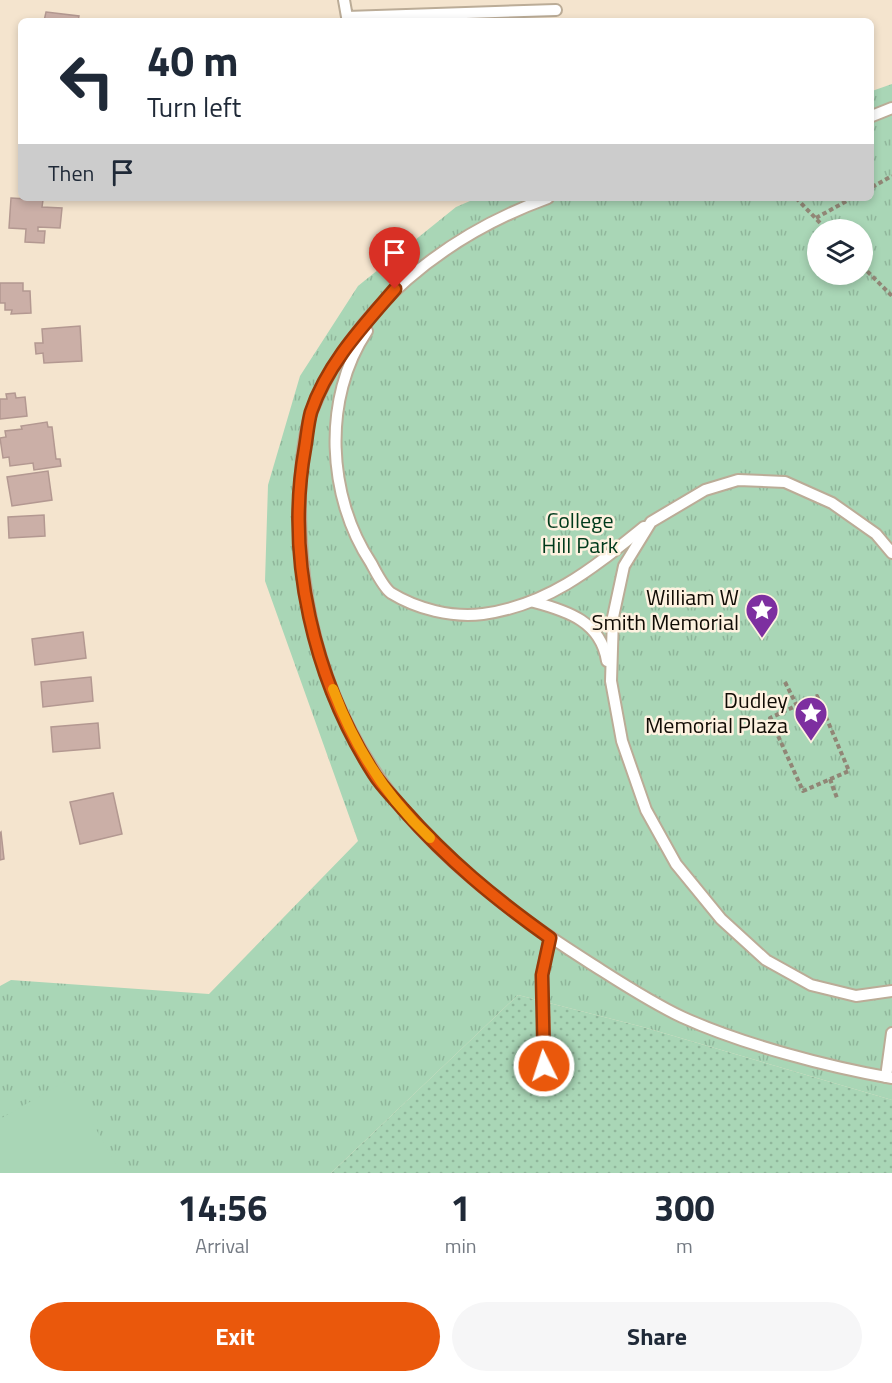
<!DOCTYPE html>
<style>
body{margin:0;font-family:"Titillium Web",sans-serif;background:#f6f6f7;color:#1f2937;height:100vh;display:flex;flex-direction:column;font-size:22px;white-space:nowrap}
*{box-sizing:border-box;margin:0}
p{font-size:20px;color:#747a83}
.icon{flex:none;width:33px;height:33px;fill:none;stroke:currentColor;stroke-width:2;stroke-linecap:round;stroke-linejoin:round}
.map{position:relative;height:1173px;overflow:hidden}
.panel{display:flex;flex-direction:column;background:#fff;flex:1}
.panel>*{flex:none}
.top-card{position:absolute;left:18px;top:18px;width:856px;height:183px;border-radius:9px;box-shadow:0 3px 9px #0003;background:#fff;color:#1f2937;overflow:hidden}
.fabs{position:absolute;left:807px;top:219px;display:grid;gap:12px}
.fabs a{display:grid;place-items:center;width:66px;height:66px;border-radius:50%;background:#fff;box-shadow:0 3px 9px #0003;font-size:30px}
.pin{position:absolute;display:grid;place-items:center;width:51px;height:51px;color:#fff;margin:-62px -26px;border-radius:50% 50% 50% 0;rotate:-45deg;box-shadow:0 0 6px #0007}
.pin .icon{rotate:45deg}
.me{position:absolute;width:66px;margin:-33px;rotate:356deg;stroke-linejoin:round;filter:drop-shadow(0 0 4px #0008)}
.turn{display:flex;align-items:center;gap:21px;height:126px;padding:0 30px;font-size:27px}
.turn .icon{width:78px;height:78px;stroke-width:2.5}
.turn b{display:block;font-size:42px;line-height:51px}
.then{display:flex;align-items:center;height:57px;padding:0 30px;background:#0003;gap:12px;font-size:22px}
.eta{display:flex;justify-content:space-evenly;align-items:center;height:102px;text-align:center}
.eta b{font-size:36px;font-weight:700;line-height:42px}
.action{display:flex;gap:12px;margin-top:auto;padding:12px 30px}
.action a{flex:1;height:69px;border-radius:36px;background:#ea580c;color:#fff;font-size:24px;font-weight:700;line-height:69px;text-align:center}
.action a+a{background:#f6f6f7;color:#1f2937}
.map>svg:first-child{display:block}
.grass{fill:url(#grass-dots)}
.park{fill:url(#park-tufts);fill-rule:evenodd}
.garden{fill:#a9d6b6}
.building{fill:#cbafa7;stroke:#b39891;stroke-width:1.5}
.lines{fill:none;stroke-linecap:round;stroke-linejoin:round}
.service-casing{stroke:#bbac97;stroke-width:14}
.path{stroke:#918676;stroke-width:4;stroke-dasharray:4.5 3;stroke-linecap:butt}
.service{stroke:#fff;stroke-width:10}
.route-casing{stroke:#983908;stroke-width:15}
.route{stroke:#ea580c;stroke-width:10}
.slow{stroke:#f59e0b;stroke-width:10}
.labels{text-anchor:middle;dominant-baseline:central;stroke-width:5;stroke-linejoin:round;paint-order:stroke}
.park-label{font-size:22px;fill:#003a1b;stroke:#fef2e0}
.poi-label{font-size:22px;fill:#100b04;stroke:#fef2e0;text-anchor:end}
</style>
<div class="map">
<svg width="892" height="1173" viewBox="0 0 892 1173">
<defs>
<pattern id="grass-dots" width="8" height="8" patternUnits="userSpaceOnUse" patternTransform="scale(1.5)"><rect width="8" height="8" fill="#a9d6b6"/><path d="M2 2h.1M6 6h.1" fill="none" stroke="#90b69b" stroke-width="1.8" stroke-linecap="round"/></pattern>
<pattern id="park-tufts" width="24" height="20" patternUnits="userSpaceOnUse" patternTransform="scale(1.5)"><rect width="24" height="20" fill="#a9d6b6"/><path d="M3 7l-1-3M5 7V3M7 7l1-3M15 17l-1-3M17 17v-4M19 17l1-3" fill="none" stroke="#90b69b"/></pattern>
</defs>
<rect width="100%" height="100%" fill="#f4e4ce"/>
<polygon class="grass" points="518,995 643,1027 892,1100 892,1173 331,1173"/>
<path class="park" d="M892,84V1100L643,1027L518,995L331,1173H0V986L11,980L209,994L358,841L265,581L268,485L300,376L358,286L456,207L477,198H872V91ZM818,230H862V274H818Z"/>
<polygon class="garden" points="68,1080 121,1173 0,1173 0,1119"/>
<g class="building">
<polygon points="46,12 79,16 78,21 44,21"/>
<polygon points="11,198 43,200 42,207 62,208 60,228 38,227 38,231 45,231 44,243 25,242 26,229 9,228"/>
<polygon points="0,283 23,283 23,291 30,291 31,313 11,314 12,310 5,310 5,303 0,303"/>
<polygon points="80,326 82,361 44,363 43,353 36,354 35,343 43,343 42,329"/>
<polygon points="15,393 16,398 25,397 27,416 0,419 0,399 7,399 6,394"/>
<polygon points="47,422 48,427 52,427 56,459 60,459 61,466 34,470 33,463 10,466 9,457 3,458 0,438 6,437 5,431 22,429 21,426"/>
<polygon points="48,471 52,500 12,506 7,477"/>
<polygon points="44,515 45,536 9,538 8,517"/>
<polygon points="83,632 86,658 35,665 32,639"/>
<polygon points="91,677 93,701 43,707 41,682"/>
<polygon points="98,723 100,748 53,752 51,727"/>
<polygon points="113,793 122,834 80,844 70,802"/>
<polygon points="1,832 4,859 0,860 0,833"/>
</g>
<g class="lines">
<g class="service-casing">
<g id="service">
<polyline points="344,0 347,17 556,10"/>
<polyline points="872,116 892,108"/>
<path d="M548,198C446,235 354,307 313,409C301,436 300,478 300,507C300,632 337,741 424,833C473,885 530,925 590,963C620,982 650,1002 682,1017C741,1044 828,1067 892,1078"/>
<path d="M367,331C322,398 327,497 371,563C376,572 383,587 391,593C417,609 452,618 483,614C549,605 593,568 644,527"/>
<polyline points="892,553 876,534 832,503 785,482 738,480 705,490 651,522 624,566 613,617 611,681 622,741 646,810 676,864 721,919 766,960 811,985 856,996 892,991"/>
<path d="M534,602C568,611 601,622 607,661"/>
<polyline points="886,1077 892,1033"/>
<polyline points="546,1089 542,974 550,937"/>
</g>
</g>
<g class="path">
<polyline points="872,187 892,176"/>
<polyline points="796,198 827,230"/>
<polyline points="816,218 852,198"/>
<polyline points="862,266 892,296"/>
<polyline points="785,682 797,706"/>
<polygon points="817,696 849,771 803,791 770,718"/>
<polyline points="830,779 837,798"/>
</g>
<use href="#service" class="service"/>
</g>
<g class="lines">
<g class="route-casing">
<path id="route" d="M395,289C363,326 327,364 311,412C308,423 307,436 305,448C285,558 314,680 374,774C382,787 394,798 403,809C448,860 494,898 550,938L542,975L544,1066"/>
</g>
<use href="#route" class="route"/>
<path class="slow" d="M333,689C354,745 386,797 430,838"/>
</g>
<defs>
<g id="sight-pin" transform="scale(1.725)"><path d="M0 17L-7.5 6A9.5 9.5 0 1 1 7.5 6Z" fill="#7d2fa0" stroke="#fef2e0"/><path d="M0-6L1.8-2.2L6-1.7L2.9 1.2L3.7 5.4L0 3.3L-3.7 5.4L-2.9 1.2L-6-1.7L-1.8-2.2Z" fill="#fff"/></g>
</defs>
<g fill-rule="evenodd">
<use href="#sight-pin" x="762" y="610"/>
<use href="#sight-pin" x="811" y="713"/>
</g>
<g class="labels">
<g class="park-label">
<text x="580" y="520">College<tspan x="580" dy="25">Hill Park</tspan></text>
</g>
<g class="poi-label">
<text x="739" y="597">William W<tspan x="739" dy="25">Smith Memorial</tspan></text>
<text x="788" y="700">Dudley<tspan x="788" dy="25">Memorial Plaza</tspan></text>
</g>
</g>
</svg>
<div class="fabs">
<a><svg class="icon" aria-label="layers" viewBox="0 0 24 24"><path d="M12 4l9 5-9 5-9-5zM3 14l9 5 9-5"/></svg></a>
</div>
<div class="pin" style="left:395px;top:289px;background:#d93025"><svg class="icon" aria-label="arrive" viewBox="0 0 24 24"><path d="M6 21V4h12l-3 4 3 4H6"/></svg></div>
<svg class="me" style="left:544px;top:1066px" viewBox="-20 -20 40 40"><circle r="17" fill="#ea580c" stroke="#fff" stroke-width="3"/><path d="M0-11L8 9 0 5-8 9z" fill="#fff"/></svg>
<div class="top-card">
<div class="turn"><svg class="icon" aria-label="left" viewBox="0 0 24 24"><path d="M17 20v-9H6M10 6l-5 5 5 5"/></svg><div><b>40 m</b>Turn left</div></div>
<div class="then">Then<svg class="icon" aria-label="arrive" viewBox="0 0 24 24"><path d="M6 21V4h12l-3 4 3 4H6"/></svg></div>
</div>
</div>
<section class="panel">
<div class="eta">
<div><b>14:56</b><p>Arrival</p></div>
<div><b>1</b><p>min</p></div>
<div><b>300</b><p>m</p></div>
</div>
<div class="action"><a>Exit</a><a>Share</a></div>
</section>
